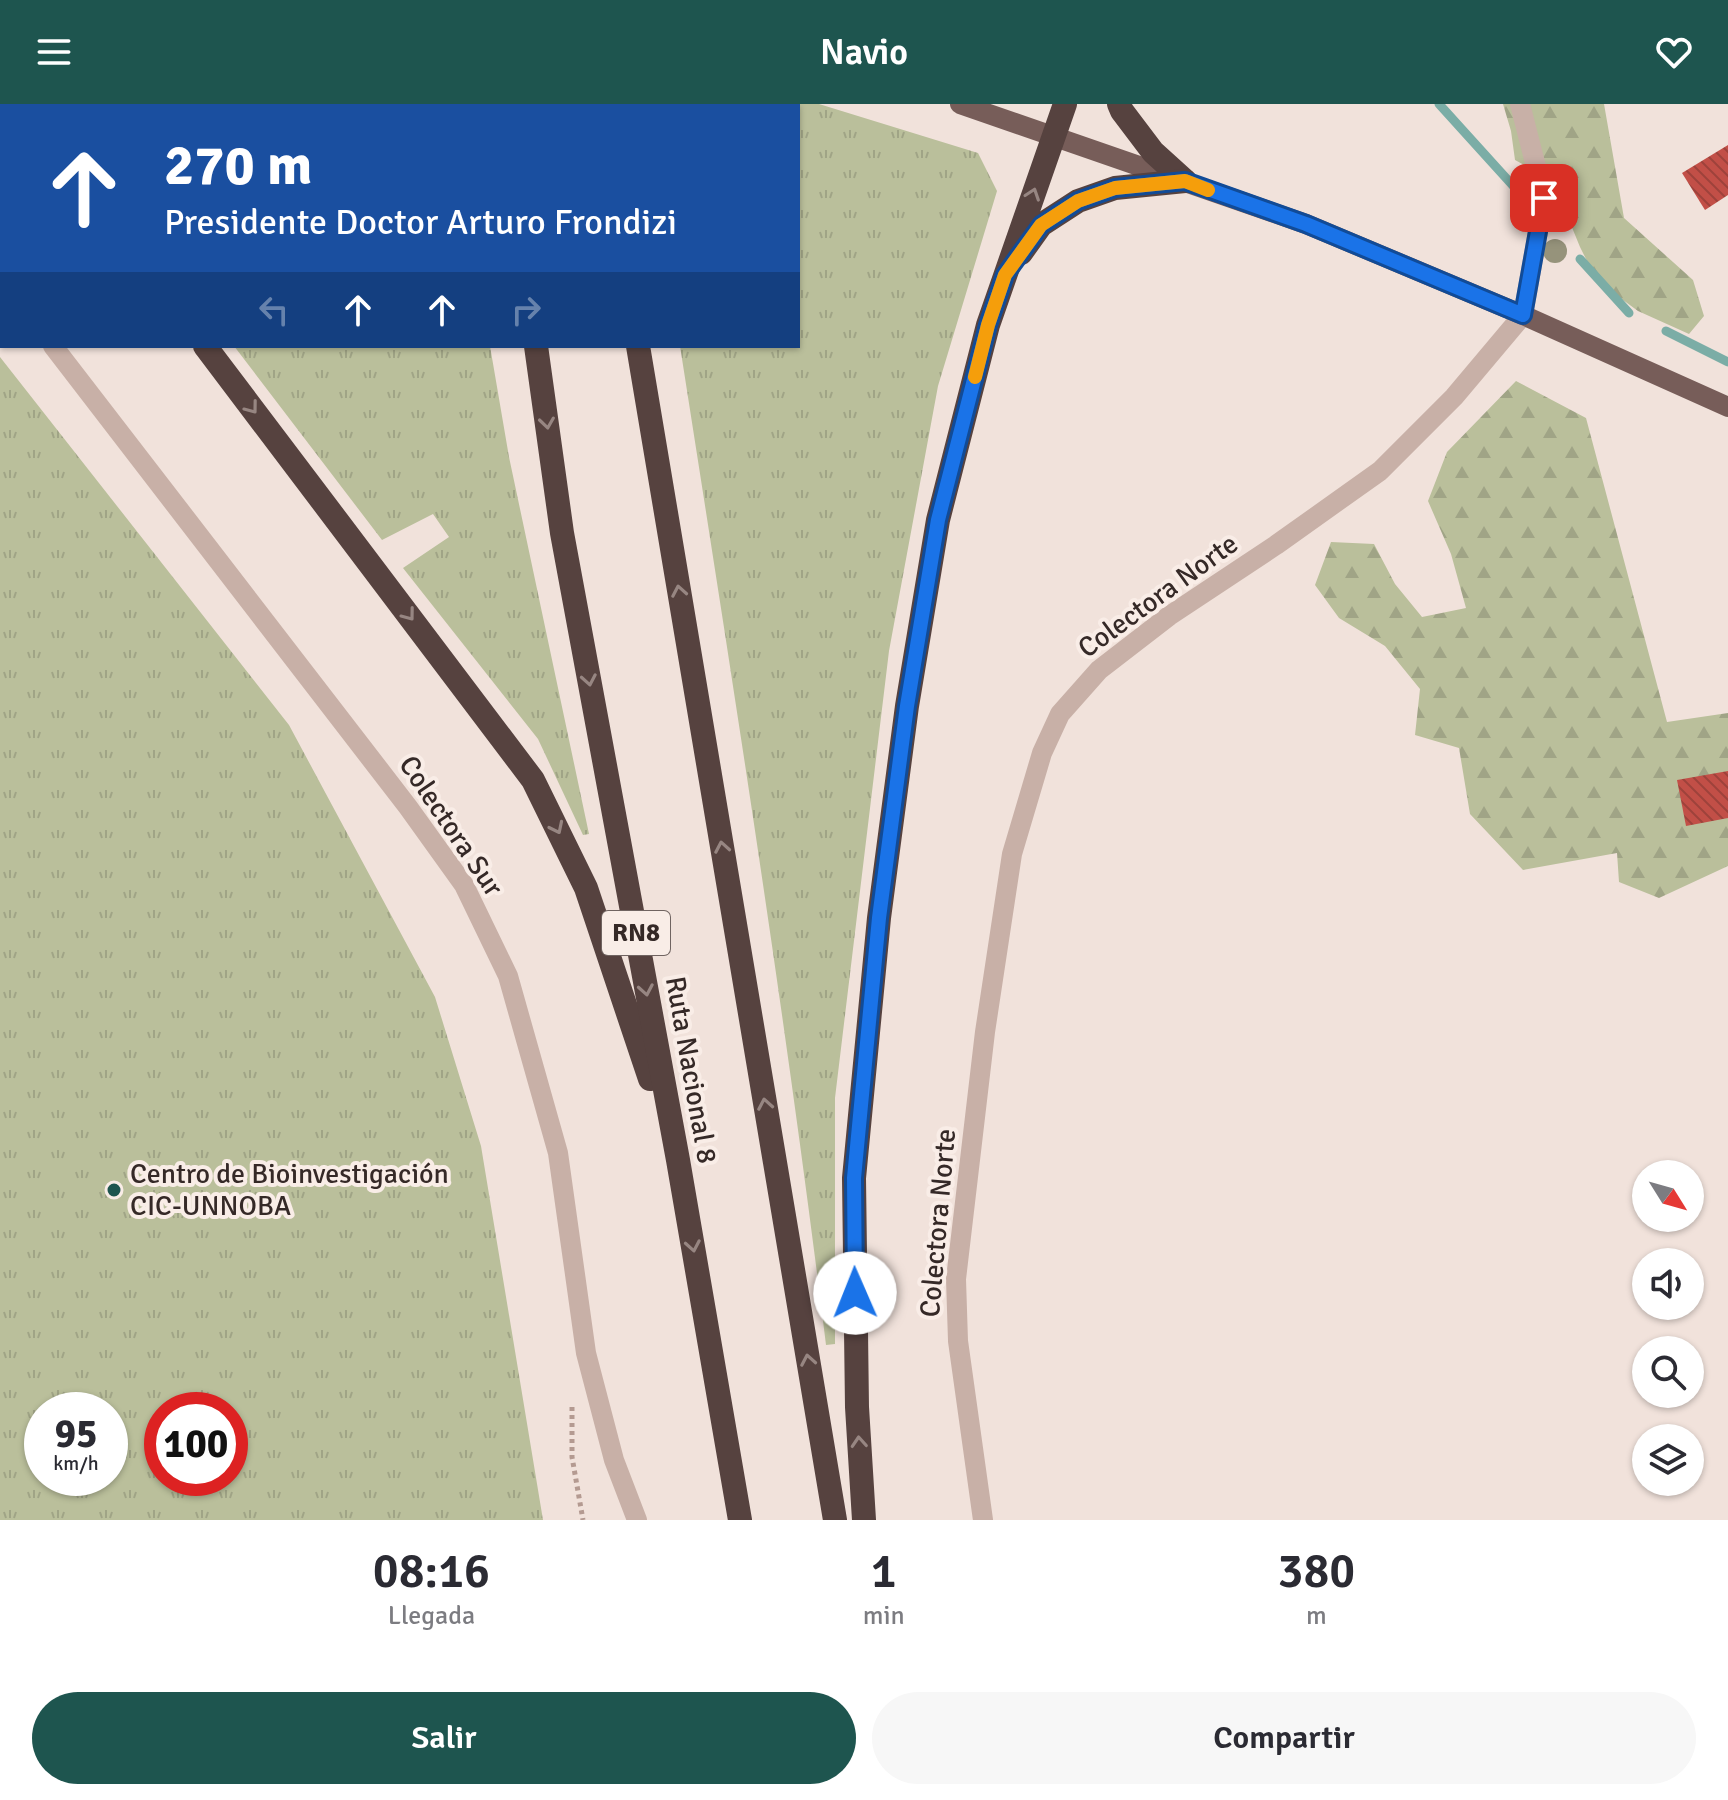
<!DOCTYPE html>
<html lang="es">
<meta charset="utf-8">
<style>
body{margin:0;font-family:Signika,sans-serif;background:#f7f7f7;color:#2b2b33;height:100vh;display:flex;flex-direction:column;font-size:30px;white-space:nowrap}
*{box-sizing:border-box;margin:0}
p{font-size:26px;color:#7c7c81}
.icon{flex:none;width:44px;height:44px;fill:none;stroke:currentColor;stroke-width:2;stroke-linecap:round;stroke-linejoin:round}
.map{position:relative;height:1416px;overflow:hidden}
.sheet{display:flex;flex-direction:column;background:#fff;flex:1}
.sheet>*{flex:none}
.banner{position:absolute;left:0px;top:0px;width:800px;height:244px;box-shadow:0 2px 6px #0004;background:#1a4fa0;color:#fff;overflow:hidden}
.needle{width:52px;rotate:127deg}
.fabs{position:absolute;left:1632px;top:1056px;display:grid;gap:16px}
.fabs a{display:grid;place-items:center;width:72px;height:72px;border-radius:50%;background:#fff;box-shadow:0 2px 6px #0004;font-size:40px}
.speed{position:absolute;left:24px;top:1288px;display:flex;gap:16px;font-size:40px;font-weight:700;text-align:center}
.speed>*{display:grid;place-content:center;width:104px;height:104px;border-radius:50%;background:#fff;box-shadow:0 2px 6px #0004;line-height:1}
.speed small{font-size:20px;font-weight:400}
.speed .limit{border:12px solid #d22;background:#fff;color:#111}
.pin{position:absolute;display:grid;place-items:center;width:68px;height:68px;color:#fff;margin:-34px;border-radius:16px;box-shadow:0 4px 12px #0006}
.me{position:absolute;width:88px;margin:-44px;rotate:359deg;stroke-linejoin:round;filter:drop-shadow(0 0 6px #0008)}
.turn{display:flex;align-items:center;gap:28px;height:168px;padding:0 32px;font-size:36px}
.turn .icon{width:104px;height:104px;stroke-width:2.5}
.turn b{display:block;font-size:56px;line-height:68px}
.lanes{display:flex;align-items:center;height:76px;padding:0 32px;background:#0003;justify-content:center;gap:40px;direction:ltr}
.lanes .off{opacity:.35}
.eta{display:flex;justify-content:space-evenly;align-items:center;height:136px;text-align:center}
.eta b{font-size:48px;font-weight:600;line-height:56px}
.primary-button{display:flex;gap:16px;margin-top:auto;padding:16px 32px}
.primary-button a{flex:1;height:92px;border-radius:48px;background:#1e554f;color:#fff;font-size:32px;font-weight:600;line-height:92px;text-align:center}
.primary-button a+a{background:#f7f7f7;color:#2b2b33}
header{display:flex;justify-content:space-between;align-items:center;height:104px;padding:0 32px;background:#1e554f;color:#fff;font-size:36px;font-weight:600}
.map>svg:first-child{display:block}
.grass{fill:url(#grass-tufts);fill-rule:evenodd}
.forest{fill:url(#forest-firs)}
.lines{fill:none;stroke-linecap:round;stroke-linejoin:round}
.stream{stroke:#7bada6;stroke-width:9}
.building{fill:url(#building-back-hatch)}
.path{stroke:#b49a91;stroke-width:5;stroke-dasharray:4 4;stroke-linecap:butt}
.tertiary{stroke:#c8b0a7;stroke-width:20}
.primary{stroke:#775d59;stroke-width:20}
.motorway{stroke:#56423f;stroke-width:24}
.tree{fill:#96937b}
.oneway{stroke:#978682}
.route-casing{stroke:#114b97;stroke-width:20}
.route{stroke:#1a73e8;stroke-width:14}
.slow{stroke:#f59e0b;stroke-width:14}
.poi-dot{fill:#1e554f;stroke:#f9ede7;stroke-width:3}
.labels{text-anchor:middle;dominant-baseline:central;stroke-width:8;stroke-linejoin:round;paint-order:stroke}
.shield{fill:#f9ede7;stroke:#706461;stroke-width:2}
.shield-label{font-size:26px;font-weight:bold;fill:#352927}
.street-label{font-size:28px;fill:#352927;stroke:#f9ede7}
.poi-label{font-size:28px;fill:#352927;stroke:#f9ede7;text-anchor:start}
</style>
<header><svg class="icon" aria-label="menu" viewBox="0 0 24 24"><path d="M4 6h16M4 12h16M4 18h16"/></svg>Navio<svg class="icon" aria-label="heart" viewBox="0 0 24 24"><path d="M12 20l-8-8c-3-5 5-10 8-4 3-6 11-1 8 4z"/></svg></header>
<div class="map">
<svg width="1728" height="1416" viewBox="0 0 1728 1416">
<defs>
<pattern id="grass-tufts" width="24" height="20" patternUnits="userSpaceOnUse" patternTransform="scale(2)"><rect width="24" height="20" fill="#babf9b"/><path d="M3 7l-1-3M5 7V3M7 7l1-3M15 17l-1-3M17 17v-4M19 17l1-3" fill="none" stroke="#a0a486"/></pattern>
<pattern id="forest-firs" width="22" height="20" patternUnits="userSpaceOnUse" patternTransform="scale(2)"><rect width="22" height="20" fill="#babf9b"/><path d="M5 1l3.5 6h-7zM16 11l3.5 6h-7z" fill="#a0a486"/></pattern>
<pattern id="building-back-hatch" width="6" height="6" patternUnits="userSpaceOnUse" patternTransform="scale(2)"><rect width="6" height="6" fill="#c24f47"/><path d="M-1 5l2 2M0 0l6 6M5-1l2 2" fill="none" stroke="#9e423b"/></pattern>
</defs>
<rect width="100%" height="100%" fill="#f1e2db"/>
<g class="grass">
<polygon points="69,0 450,0 450,2 70,2"/>
<path d="M647,0H819L978,49L997,87L938,282L889,547L835,994V1240L826,1241C785,907 732,574 680,242H798V2H647Z"/>
<polygon points="234,242 490,242 509,353 589,730 583,731 538,635 403,464 449,433 433,410 382,436"/>
<path d="M0,253L289,621L435,893L481,1042L543,1416H0ZM110,1306V1374H42V1306ZM230,1306V1374H162V1306Z"/>
</g>
<g class="forest">
<polygon points="1503,0 1604,0 1624,114 1693,176 1704,212 1689,230 1638,207 1597,177 1580,143 1553,77 1515,56 1511,27"/>
<polygon points="1516,277 1586,314 1667,618 1728,609 1728,762 1659,794 1619,778 1617,749 1523,766 1470,710 1459,644 1415,631 1420,585 1385,542 1339,514 1315,481 1331,438 1374,440 1395,480 1422,513 1466,504 1451,450 1428,397 1447,348"/>
</g>
<g class="lines">
<g class="stream">
<polyline points="1439,0 1516,85"/>
<polyline points="1580,155 1629,209"/>
<polyline points="1666,227 1728,258"/>
</g>
</g>
<g class="building">
<polygon points="1728,41 1728,91 1705,106 1682,69"/>
<polygon points="1728,667 1728,714 1686,722 1677,676"/>
</g>
<g class="lines">
<polyline class="path" points="572,1303 572,1353 583,1416"/>
<g class="tertiary">
<polyline points="0,173 2,176"/>
<polyline points="53,242 408,703 464,781 508,872 558,1049 586,1249 614,1356 637,1416"/>
<polyline points="983,1416 958,1237 956,1175 985,928 1012,750 1042,649 1060,610 1099,566 1169,512 1276,441 1380,367 1454,293 1523,211 1544,94 1520,0"/>
</g>
<polyline class="primary" points="960,0 1306,120 1523,211 1728,303"/>
<g class="motorway">
<polyline points="37,0 38,2"/>
<polyline points="503,0 503,2"/>
<polyline points="597,0 598,2"/>
<polyline points="1119,0 1122,7 1153,48 1185,77"/>
<polyline points="1021,149 1041,121 1078,97 1115,84 1185,77"/>
<polyline points="205,242 533,676 586,784 650,975"/>
<polyline points="536,242 562,429 678,1056 740,1416"/>
<polyline points="638,242 835,1416"/>
<polyline points="864,1416 857,1303 854,1074 879,814 907,602 938,416 988,221 1065,0"/>
</g>
</g>
<circle class="tree" cx="1555" cy="147" r="12"/>
<defs><path id="oneway-chevron" d="M-2-3.5L2.5 0L-2 3.5" fill="none" stroke-width="1.6" stroke-linecap="round" stroke-linejoin="round" transform="scale(2)"/></defs>
<g class="oneway">
<use href="#oneway-chevron" transform="translate(1033 90) rotate(-71)"/>
<use href="#oneway-chevron" transform="translate(252 304) rotate(53)"/>
<use href="#oneway-chevron" transform="translate(547 319) rotate(82)"/>
<use href="#oneway-chevron" transform="translate(679 487) rotate(-100)"/>
<use href="#oneway-chevron" transform="translate(409 511) rotate(53)"/>
<use href="#oneway-chevron" transform="translate(589 576) rotate(80)"/>
<use href="#oneway-chevron" transform="translate(557 724) rotate(64)"/>
<use href="#oneway-chevron" transform="translate(722 743) rotate(-100)"/>
<use href="#oneway-chevron" transform="translate(646 886) rotate(80)"/>
<use href="#oneway-chevron" transform="translate(765 1000) rotate(-100)"/>
<use href="#oneway-chevron" transform="translate(693 1142) rotate(80)"/>
<use href="#oneway-chevron" transform="translate(808 1256) rotate(-100)"/>
<use href="#oneway-chevron" transform="translate(859 1338) rotate(-94)"/>
</g>
<g class="lines">
<g class="route-casing">
<polyline id="route" points="855,1189 854,1074 879,814 907,602 938,416 988,221 1005,171 1041,121 1078,97 1115,84 1185,77 1306,120 1523,211 1544,94"/>
</g>
<use href="#route" class="route"/>
<polyline class="slow" points="975,273 988,221 1005,171 1041,121 1078,97 1115,84 1185,77 1208,86"/>
</g>
<circle class="poi-dot" cx="114" cy="1086" r="8"/>
<g class="labels">
<rect class="shield" x="602" y="807" width="68" height="44" rx="6"/>
<g class="shield-label">
<text x="636" y="829">RN8</text>
</g>
<g class="street-label">
<text transform="translate(1158 492) rotate(-36)">Colectora Norte</text>
<text transform="translate(451 722) rotate(56)">Colectora Sur</text>
<text transform="translate(691 966) rotate(80)">Ruta Nacional 8</text>
<text transform="translate(938 1119) rotate(-85)">Colectora Norte</text>
</g>
<g class="poi-label">
<text x="130" y="1070">Centro de Bioinvestigación<tspan x="130" dy="32">CIC-UNNOBA</tspan></text>
</g>
</g>
</svg>
<div class="fabs">
<a><svg class="needle" viewBox="-14 -14 28 28"><path d="M0-13l5 13h-10z" fill="#e53935"/><path d="M0 13l5-13h-10z" fill="#7c7c81"/></svg></a>
<a><svg class="icon" aria-label="sound" viewBox="0 0 24 24"><path d="M4 9h4l5-4v14l-5-4H4zM17 9q2 3 0 6"/></svg></a>
<a><svg class="icon" aria-label="search" viewBox="0 0 24 24"><circle cx="10" cy="10" r="6"/><path d="M15 15l6 6"/></svg></a>
<a><svg class="icon" aria-label="layers" viewBox="0 0 24 24"><path d="M12 4l9 5-9 5-9-5zM3 14l9 5 9-5"/></svg></a>
</div>
<div class="speed"><div>95<small>km/h</small></div><div class="limit">100</div></div>
<div class="pin" style="left:1544px;top:94px;background:#d93025"><svg class="icon" aria-label="arrive" viewBox="0 0 24 24"><path d="M6 21V4h12l-3 4 3 4H6"/></svg></div>
<svg class="me" style="left:855px;top:1189px" viewBox="-20 -20 40 40"><circle r="19" fill="#fff"/><path d="M0-13L10 11 0 6-10 11z" fill="#1a73e8"/></svg>
<div class="banner">
<div class="turn"><svg class="icon" aria-label="ahead" viewBox="0 0 24 24"><path d="M12 20V5M6 11l6-6 6 6"/></svg><div><b>270 m</b>Presidente Doctor Arturo Frondizi</div></div>
<div class="lanes"><svg class="icon off" aria-label="left" viewBox="0 0 24 24"><path d="M17 20v-9H6M10 6l-5 5 5 5"/></svg><svg class="icon" aria-label="ahead" viewBox="0 0 24 24"><path d="M12 20V5M6 11l6-6 6 6"/></svg><svg class="icon" aria-label="ahead" viewBox="0 0 24 24"><path d="M12 20V5M6 11l6-6 6 6"/></svg><svg class="icon off" aria-label="right" viewBox="0 0 24 24"><path d="M7 20v-9h11M14 6l5 5-5 5"/></svg></div>
</div>
</div>
<section class="sheet">
<div class="eta">
<div><b>08:16</b><p>Llegada</p></div>
<div><b>1</b><p>min</p></div>
<div><b>380</b><p>m</p></div>
</div>
<div class="primary-button"><a>Salir</a><a>Compartir</a></div>
</section>
